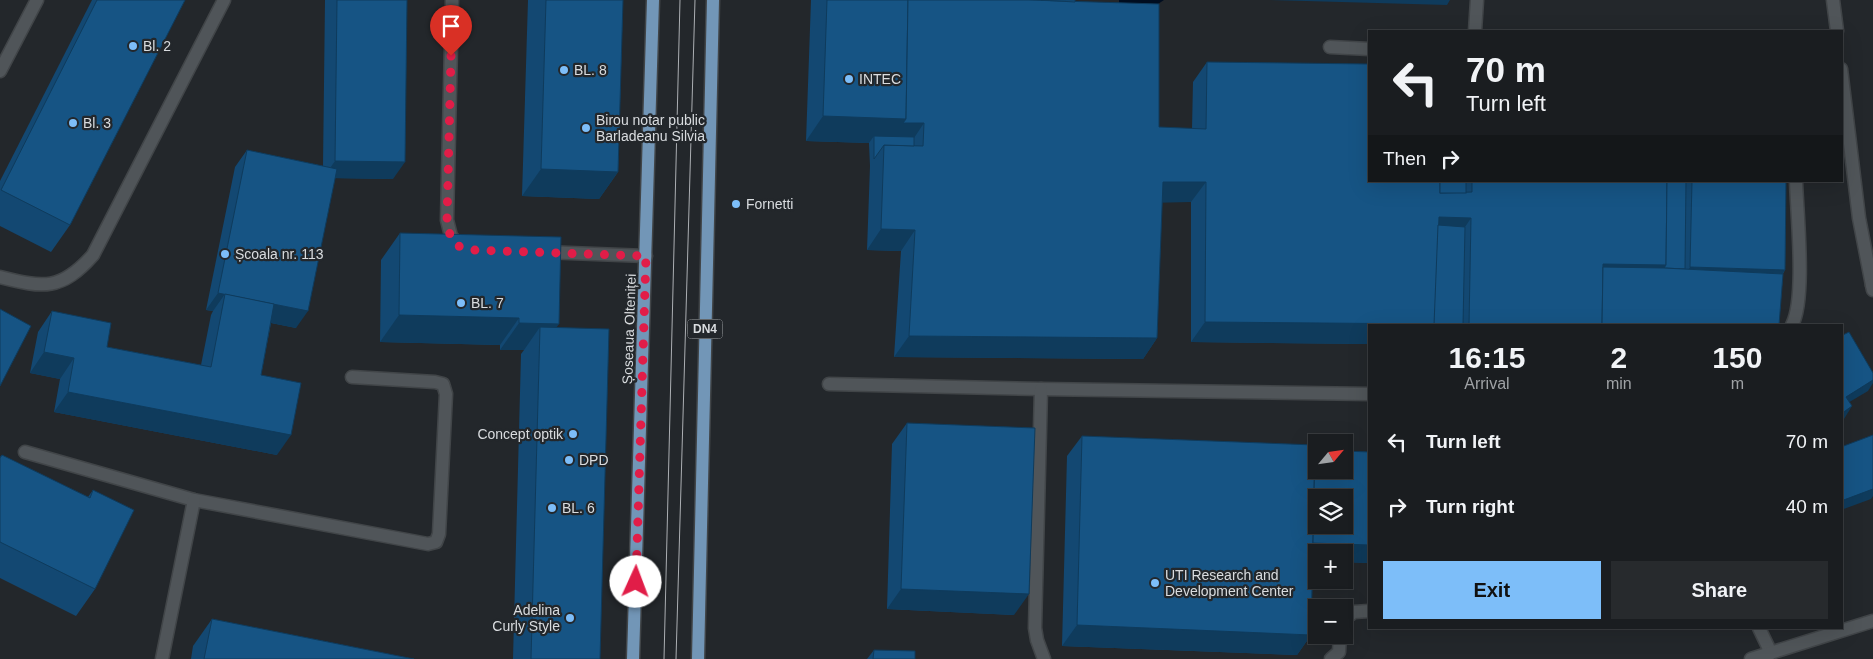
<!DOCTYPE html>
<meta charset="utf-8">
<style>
body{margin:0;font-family:Helvetica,sans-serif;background:#272a2d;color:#f1f3f6;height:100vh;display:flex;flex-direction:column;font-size:19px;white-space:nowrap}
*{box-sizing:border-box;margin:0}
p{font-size:16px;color:#9fa2a5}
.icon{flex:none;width:28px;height:28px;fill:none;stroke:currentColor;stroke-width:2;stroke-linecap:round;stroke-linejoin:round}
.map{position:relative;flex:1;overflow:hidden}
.details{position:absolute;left:1368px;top:324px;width:475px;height:305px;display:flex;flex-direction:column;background:#1a1d20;border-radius:0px;box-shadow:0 5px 20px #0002,0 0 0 1px #383b3e}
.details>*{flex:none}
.guide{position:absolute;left:1368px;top:30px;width:475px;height:152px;border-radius:0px;box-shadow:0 5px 20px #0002,0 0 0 1px #383b3e;background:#1a1d20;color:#f1f3f6;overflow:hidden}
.needle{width:32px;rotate:61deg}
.controls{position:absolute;left:1308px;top:434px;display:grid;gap:10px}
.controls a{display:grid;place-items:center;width:45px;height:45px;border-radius:0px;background:#1a1d20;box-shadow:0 5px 20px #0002,0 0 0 1px #383b3e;font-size:25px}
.pin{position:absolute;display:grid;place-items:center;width:42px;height:42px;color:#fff;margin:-51px -21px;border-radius:50% 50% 50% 0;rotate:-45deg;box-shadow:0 0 5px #0007}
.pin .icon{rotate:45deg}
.me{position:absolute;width:55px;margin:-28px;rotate:2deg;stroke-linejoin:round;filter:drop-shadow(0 0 4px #0008)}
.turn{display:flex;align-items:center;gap:18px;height:105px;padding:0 15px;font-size:22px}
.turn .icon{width:65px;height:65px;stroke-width:2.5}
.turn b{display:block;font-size:35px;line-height:42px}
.then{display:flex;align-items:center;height:48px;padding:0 15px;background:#0003;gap:10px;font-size:19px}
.eta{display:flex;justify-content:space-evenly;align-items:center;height:85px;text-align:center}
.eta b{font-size:30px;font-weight:700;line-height:35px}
.primary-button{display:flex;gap:10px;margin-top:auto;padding:10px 15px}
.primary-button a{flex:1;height:58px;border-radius:0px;background:#7dbef9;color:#111;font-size:20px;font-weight:700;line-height:58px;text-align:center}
.primary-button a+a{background:#272a2d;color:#f1f3f6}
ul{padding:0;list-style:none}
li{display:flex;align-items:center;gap:15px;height:65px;padding:0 15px}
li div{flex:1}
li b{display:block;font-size:19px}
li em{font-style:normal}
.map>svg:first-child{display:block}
.water{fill:#000d20}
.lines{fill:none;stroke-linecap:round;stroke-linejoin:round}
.lane-casing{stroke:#414548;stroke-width:15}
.street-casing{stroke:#414548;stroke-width:15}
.secondary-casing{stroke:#414548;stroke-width:15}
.primary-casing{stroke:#414548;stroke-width:15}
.lane{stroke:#505559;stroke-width:12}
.street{stroke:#505559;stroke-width:12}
.secondary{stroke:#505559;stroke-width:12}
.primary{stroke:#7296b7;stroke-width:12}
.tram{stroke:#acafb3;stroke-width:1}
.wall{fill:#134872}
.shaded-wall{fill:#0f3b5c}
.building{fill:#165484;stroke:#0f3b5c;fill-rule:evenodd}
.route{stroke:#e11d48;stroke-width:9;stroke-dasharray:0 16.2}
.poi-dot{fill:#7dbef9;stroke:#23272b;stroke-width:2}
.labels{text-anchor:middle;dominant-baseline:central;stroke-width:4.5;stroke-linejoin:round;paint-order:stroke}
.shield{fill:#23272b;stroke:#a2a6a9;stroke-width:1}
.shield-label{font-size:12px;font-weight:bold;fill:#d9dcdf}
.poi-label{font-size:14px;fill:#d9dcdf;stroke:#23272b;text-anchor:start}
.street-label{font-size:14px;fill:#d9dcdf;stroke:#23272b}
</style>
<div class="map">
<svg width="1873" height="659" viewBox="0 0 1873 659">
<rect width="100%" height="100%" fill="#23272b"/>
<polygon class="water" points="1119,0 1164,0 1155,6 1119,4"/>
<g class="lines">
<g class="lane-casing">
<g id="lane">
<polyline points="452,0 447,220 451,236 459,246"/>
<polyline points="1833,0 1837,31"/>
<polyline points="1475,31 1477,0"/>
<polyline points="1330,47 1369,49"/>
<polyline points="1841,69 1859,218 1872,285"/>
<polyline points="544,252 646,256"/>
<path d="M0,277C44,288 61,291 93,255L224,0"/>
<path d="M1792,325C1806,299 1797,214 1796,181"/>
<polyline points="829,384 1041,389 1369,394"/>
<polyline points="1041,389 1035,628 1037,640 1044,659"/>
<polyline points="25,452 194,500 428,544 436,542 439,534 446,394 443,384 435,382 352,377"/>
<polyline points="1344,619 1354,612 1369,611"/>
<polyline points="1759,628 1771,653"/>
<polyline points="1331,659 1339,652 1340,635"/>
</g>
</g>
<g class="street-casing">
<g id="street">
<polyline points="1872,285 1873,290"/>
<polyline points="162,659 194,500"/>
<polyline points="1751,659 1873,621"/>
</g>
</g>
<g class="secondary-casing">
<polyline id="secondary" points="0,71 37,0"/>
</g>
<g class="primary-casing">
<g id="primary">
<polyline points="633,659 653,0"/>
<polyline points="698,659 713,0"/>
</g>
</g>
<use href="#lane" class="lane"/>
<use href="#street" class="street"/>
<use href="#secondary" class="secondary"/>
<use href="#primary" class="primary"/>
<g class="tram">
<polyline points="664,659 680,0"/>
<polyline points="676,659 695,0"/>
</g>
</g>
<g class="wall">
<polygon points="92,0 185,0 70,225 51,252 0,226 0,181"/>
<polygon points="325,0 407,0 393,179 335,178 296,328 271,323 261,375 277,455 54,412 60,379 30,373 38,332 52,311 107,347 201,365 211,315 213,311 206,310 235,167 247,150 323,166"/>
<polygon points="528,0 623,0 618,172 599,199 522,196"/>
<polygon points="811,0 1075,0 1075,2 1159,127 1192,129 1193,82 1207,62 1369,181 1786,181 1785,270 1783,274 1779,325 1369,325 1369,344 1191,342 1191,202 1162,202 1157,338 1143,359 894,357 901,251 867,250 870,166 869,143 806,141"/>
<polygon points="400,233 557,328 600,659 513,659 521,354 524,350 500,350 500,345 380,342 381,260"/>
<polygon points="907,423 1014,615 887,609 892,444"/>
<polygon points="1082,436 1369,452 1369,563 1344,562 1344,552 1313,561 1311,635 1297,655 1062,646 1067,456"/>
<polygon points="2,455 88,497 93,490 95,589 76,616 0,578 0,457"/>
<polygon points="212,619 414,659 191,659 193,646"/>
<polygon points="874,650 915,659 867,659"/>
</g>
<g class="shaded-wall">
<polygon points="1269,0 1450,0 1447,5"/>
<polygon points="823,116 906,119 924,123 910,144 874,136 869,143 806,141"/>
<polygon points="335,161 405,162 393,179 323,178"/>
<polygon points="541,169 618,172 599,199 522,196"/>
<polygon points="1163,182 1206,182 1191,202 1148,203"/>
<polygon points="1439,217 1471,218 1457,239 1432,238"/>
<polygon points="881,229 915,230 901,251 867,250"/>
<polygon points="1603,264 1666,265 1685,275 1690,267 1785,270 1771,291 1600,267"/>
<polygon points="218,293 308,311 296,328 221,313 225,294 213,311 206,310"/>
<polygon points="399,315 519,318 500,345 380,342"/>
<polygon points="1205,322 1435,324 1369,325 1369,344 1191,342"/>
<polygon points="519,323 559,324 540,351 540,327 524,350 500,350"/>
<polygon points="909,336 1157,338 1143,359 894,357"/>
<polygon points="44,352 74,358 60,379 30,373"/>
<polygon points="1873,380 1873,383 1868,391 1841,407 1846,397"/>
<polygon points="68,392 291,435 277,455 54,412"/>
<polygon points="1852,406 1844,419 1841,420 1841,414"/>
<polygon points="1873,489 1873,496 1871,499 1841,510 1841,501"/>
<polygon points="1310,543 1369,545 1369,563 1344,562 1344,552 1316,552 1316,561 1298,560"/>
<polygon points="901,589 1029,594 1014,615 887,609"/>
<polygon points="1077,625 1311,635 1297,655 1062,646"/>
</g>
<g class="building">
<polygon points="97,0 185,0 70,225 1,190"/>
<polygon points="337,0 407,0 405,162 335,161"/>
<polygon points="546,0 623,0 618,172 541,169"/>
<polygon points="827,0 908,0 906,119 823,116"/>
<polygon points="908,0 1029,0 1159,4 1159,127 1206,129 1207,62 1369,64 1369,181 1440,181 1440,193 1472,192 1472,181 1667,181 1666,265 1603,264 1602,325 1469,325 1471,218 1439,217 1435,324 1205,322 1206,182 1163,182 1157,338 909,336 915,230 881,229 884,145 923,146 924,123 903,123 906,119"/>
<polygon points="1041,0 1075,0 1075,2"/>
<polygon points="874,136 914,137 914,146 884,145 874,159"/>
<polygon points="247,150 337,169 308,311 218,293"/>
<rect x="1440" y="181" width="26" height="12"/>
<polygon points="1667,181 1686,181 1685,269 1664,268 1666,265"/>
<polygon points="1692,181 1786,181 1785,270 1690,267"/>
<polygon points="1438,225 1465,227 1463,325 1434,325"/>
<polygon points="400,233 561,237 559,324 519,323 519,318 399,315"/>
<polygon points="1603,267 1664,268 1783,274 1779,325 1602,325"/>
<polygon points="225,294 274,304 261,375 301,383 291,435 68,392 74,358 44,352 52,311 111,323 107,347 211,367"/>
<polygon points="0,309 31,326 0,386"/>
<polygon points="540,327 609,329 600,659 531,659"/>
<polygon points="1849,332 1873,373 1873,380 1846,397 1852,406 1841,414 1841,336"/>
<polygon points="907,423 1035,428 1029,594 901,589"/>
<polygon points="1873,435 1873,489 1841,501 1841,447"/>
<polygon points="1082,436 1315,445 1311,635 1077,625"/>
<path d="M1315,449H1316V470H1344V451L1369,452V545L1313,543ZM1316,498H1344V525H1316Z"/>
<polygon points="2,455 90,498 93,490 134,510 95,589 0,542 0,458"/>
<polygon points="212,619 414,659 204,659"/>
<polygon points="874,650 915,651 915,659 873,659"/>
</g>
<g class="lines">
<polyline class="route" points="451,56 447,220 448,231 458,246 472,250 646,256 636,582"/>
</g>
<g class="poi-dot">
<circle cx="133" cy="46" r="5"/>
<circle cx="564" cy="70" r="5"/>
<circle cx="849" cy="79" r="5"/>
<circle cx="73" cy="123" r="5"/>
<circle cx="586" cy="128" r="5"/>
<circle cx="736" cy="204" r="5"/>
<circle cx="225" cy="254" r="5"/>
<circle cx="461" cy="303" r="5"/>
<circle cx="573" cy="434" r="5"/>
<circle cx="569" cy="460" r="5"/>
<circle cx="552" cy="508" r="5"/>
<circle cx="1155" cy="583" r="5"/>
<circle cx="570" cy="618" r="5"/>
</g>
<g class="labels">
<rect class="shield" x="687.5" y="319.5" width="35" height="19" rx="4"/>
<g class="shield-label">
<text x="705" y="329">DN4</text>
</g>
<g class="poi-label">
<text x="143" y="46">Bl. 2</text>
<text x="574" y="70">BL. 8</text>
<text x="859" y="79">INTEC</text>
<text x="596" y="120">Birou notar public<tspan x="596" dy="16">Barladeanu Silvia</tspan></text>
<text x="83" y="123">Bl. 3</text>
<text x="746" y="204">Fornetti</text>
<text x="235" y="254">Școala nr. 113</text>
<text x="471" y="303">BL. 7</text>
<text x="563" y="434" text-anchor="end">Concept optik</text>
<text x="579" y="460">DPD</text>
<text x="562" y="508">BL. 6</text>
<text x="1165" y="575">UTI Research and<tspan x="1165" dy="16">Development Center</tspan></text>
<text x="560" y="610" text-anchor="end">Adelina<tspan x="560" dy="16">Curly Style</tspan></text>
</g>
<g class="street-label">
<text transform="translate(629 329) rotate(-88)">Șoseaua Olteniței</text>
</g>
</g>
</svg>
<div class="controls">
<a><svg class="needle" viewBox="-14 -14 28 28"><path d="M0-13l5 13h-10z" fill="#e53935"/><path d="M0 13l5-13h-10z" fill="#9fa2a5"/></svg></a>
<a><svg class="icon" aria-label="layers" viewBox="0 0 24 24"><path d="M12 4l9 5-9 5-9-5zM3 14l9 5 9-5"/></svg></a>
<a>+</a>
<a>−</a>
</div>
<div class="pin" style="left:451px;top:56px;background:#d93025"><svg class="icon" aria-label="arrive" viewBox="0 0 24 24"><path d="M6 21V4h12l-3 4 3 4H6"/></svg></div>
<svg class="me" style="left:636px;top:582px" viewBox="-20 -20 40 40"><circle r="19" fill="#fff"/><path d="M0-13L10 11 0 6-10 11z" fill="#e11d48"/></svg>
<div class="guide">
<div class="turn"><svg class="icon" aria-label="left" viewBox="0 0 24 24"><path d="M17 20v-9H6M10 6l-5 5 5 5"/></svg><div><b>70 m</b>Turn left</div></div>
<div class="then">Then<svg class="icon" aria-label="right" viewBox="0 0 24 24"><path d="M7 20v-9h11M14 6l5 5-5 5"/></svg></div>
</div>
<section class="details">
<div class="eta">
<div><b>16:15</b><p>Arrival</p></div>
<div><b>2</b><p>min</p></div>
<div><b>150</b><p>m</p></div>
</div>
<ul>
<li><svg class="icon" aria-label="left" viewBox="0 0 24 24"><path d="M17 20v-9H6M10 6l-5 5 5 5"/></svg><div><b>Turn left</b></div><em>70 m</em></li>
<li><svg class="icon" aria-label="right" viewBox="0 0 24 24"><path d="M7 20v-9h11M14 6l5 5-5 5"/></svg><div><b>Turn right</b></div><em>40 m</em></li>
</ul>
<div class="primary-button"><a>Exit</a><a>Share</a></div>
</section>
</div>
